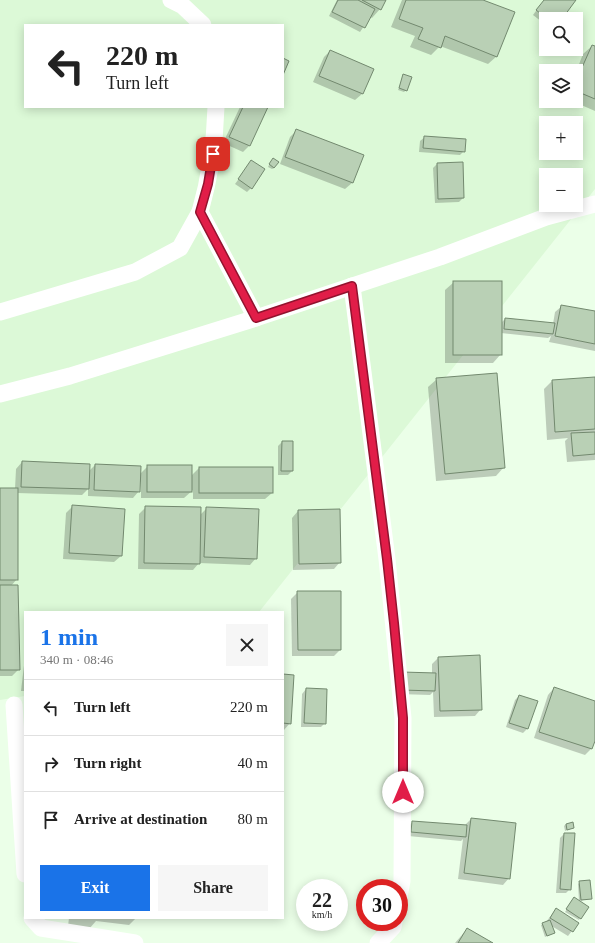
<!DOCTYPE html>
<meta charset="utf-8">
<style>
body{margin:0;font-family:"Times New Roman",serif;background:#f6f6f6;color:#222;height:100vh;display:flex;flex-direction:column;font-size:15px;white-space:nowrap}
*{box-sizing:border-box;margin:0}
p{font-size:13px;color:#767676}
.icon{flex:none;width:22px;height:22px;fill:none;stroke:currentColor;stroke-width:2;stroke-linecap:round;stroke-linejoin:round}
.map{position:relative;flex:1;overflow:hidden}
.panel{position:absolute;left:24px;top:611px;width:260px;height:308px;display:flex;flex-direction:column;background:#fff;border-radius:0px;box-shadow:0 2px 10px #0003}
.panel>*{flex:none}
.guide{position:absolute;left:24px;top:24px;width:260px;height:84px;border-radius:0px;box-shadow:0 2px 10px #0003;background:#fff;color:#222;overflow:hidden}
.controls{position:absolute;left:539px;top:12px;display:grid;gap:8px}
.controls a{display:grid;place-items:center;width:44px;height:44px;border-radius:0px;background:#fff;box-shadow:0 2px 10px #0003;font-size:20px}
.speed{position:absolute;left:296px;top:879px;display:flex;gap:8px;font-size:20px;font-weight:700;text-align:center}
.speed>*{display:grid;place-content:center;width:52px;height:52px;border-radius:50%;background:#fff;box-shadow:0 2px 10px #0003;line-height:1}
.speed small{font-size:10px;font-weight:400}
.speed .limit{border:6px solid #d22;background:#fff;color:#111}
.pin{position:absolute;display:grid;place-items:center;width:34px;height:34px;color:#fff;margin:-17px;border-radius:8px;box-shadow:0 2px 6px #0006}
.me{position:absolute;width:44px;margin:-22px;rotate:0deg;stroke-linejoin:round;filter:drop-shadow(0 0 3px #0008)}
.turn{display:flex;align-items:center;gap:14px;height:84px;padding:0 16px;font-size:18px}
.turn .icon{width:52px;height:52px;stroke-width:2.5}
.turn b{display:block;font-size:28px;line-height:34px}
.round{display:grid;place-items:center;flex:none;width:42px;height:42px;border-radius:0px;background:#f6f6f6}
.headline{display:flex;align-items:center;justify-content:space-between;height:68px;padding:0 16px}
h1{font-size:24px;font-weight:700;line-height:30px;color:#1a73e8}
.primary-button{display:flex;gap:8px;margin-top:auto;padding:8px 16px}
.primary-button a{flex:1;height:46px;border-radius:0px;background:#1a73e8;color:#fff;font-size:16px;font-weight:700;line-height:46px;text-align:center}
.primary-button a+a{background:#f6f6f6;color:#222}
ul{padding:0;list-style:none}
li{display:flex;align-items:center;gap:12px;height:56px;padding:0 16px;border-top:1px solid #e0e0e0}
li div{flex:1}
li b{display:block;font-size:15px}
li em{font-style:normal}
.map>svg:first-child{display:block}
.built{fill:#dcf9d7;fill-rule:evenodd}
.shadow{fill:#0003}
.building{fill:#b9d0b5;stroke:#73896f}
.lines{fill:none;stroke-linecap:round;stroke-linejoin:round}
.minor{stroke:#fff;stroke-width:17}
.route-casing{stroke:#92132f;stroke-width:10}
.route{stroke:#e11d48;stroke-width:7}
</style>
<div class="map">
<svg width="595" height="943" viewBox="0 0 595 943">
<rect width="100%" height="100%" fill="#ebffe8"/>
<path class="built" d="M0,0H595V189L259,612H25V696L0,700ZM546,19H576V49H546ZM25,25H283V107H25ZM546,71H576V101H546ZM546,123H576V153H546ZM546,175H576V205H546Z"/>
<g class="shadow">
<polygon points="337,0 385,0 380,9 372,18 370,17 360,32 329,16"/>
<polygon points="402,0 481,0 497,56 488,64 440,46 431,55 410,47 415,36 391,27"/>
<polygon points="544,0 575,0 561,19 546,19 546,25 533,15"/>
<polygon points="592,46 595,47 595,111 572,101 576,101 576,72 583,54"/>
<polygon points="330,51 373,69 362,94 355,100 313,82 324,57"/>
<polygon points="404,75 406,90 404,92 398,90"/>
<polygon points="240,107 267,107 249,146 243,152 223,143"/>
<polygon points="297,130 363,155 352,183 345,189 280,164 290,137"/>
<polygon points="425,137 464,151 460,155 419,152 420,141"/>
<polygon points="252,161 251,188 247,192 235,184"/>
<polygon points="271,161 274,168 272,169 268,167"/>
<polygon points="437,164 463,198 459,202 435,203 433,168"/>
<polygon points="454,282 501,323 505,319 553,324 555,312 562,306 595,312 595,351 549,342 551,336 548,338 501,333 501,354 493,363 445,363 445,290"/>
<polygon points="595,378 595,460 567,462 565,441 568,438 547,440 544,389 552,381"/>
<polygon points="437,379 504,467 496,476 436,481 428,387"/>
<polygon points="282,442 292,442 292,471 288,475 278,475 278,446"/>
<polygon points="22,462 89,471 95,465 140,474 148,466 191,476 199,468 272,493 265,499 193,499 193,490 184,498 141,498 141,482 140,482 139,491 133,498 88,496 88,489 82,495 17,493 17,579 11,586 19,669 12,676 0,676 0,489 15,489 16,469"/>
<polygon points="73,506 121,556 114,562 63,559 66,513"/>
<polygon points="146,507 200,515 207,508 256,558 250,565 199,563 193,570 138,569 139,514"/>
<polygon points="298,511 340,562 334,569 293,570 292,518"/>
<polygon points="298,592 340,650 334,656 292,656 291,599"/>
<polygon points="25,657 25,691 21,691"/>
<polygon points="438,658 481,709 475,716 434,717 433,692 430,695 398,694 432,674 432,664"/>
<polygon points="283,675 290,723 284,730 283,730"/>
<polygon points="554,688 595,702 595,738 591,749 585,755 534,738 548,695"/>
<polygon points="306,689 325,723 321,727 301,727 302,694"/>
<polygon points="519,696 536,702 527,729 523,733 506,727 515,700"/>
<polygon points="471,819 509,878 503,885 458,879 463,839 461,841 408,836 408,826 413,822 465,825"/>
<polygon points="566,824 573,828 565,831 564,826"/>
<polygon points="564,834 570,889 566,893 556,893 560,838"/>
<polygon points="580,882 591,898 580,901 580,918 579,920 565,912 573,900 579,901 578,884"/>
<polygon points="556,909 578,923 568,936 550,925 554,933 545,937 541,925 546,922"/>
<polygon points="69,918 136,918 129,925 96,921 89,929 68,926"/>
<polygon points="467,929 491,943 455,943"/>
</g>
<g class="building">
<polygon points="338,0 358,0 375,9 365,28 332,12"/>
<polygon points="362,0 386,0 381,10"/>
<polygon points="406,0 483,0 515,12 497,57 445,36 441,48 418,39 423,28 399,19"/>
<polygon points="544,0 576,0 562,19 548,19 536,10"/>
<polygon points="592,45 595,46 595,99 576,91 576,81"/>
<polygon points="330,50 374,69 363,94 319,76"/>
<polygon points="283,58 289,61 283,75"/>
<polygon points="403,74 412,77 407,91 399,88"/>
<polygon points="243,107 268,107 250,146 229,137"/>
<polygon points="296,129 364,155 353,183 285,157"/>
<polygon points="424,136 466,139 465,152 423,148"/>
<polygon points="273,158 279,162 274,168 269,164"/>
<polygon points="251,160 265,169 252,189 238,179"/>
<polygon points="463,162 464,198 438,199 437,163"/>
<rect x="453" y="281" width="49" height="74"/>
<polygon points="561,305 595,311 595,344 555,336"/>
<polygon points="505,318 555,323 553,334 504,329"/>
<polygon points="497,373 505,468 445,474 436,378"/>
<polygon points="595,377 595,429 555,432 552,380"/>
<polygon points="595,432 595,454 573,456 571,433"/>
<polygon points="282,441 293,441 293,471 281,471"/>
<polygon points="22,461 90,464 89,489 21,487"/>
<polygon points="95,464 141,466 140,492 94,490"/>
<rect x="147" y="465" width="45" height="27"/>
<rect x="199" y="467" width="74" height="26"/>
<rect x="0" y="488" width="18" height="92"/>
<polygon points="72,505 125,509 122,556 69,553"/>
<polygon points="145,506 201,507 200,564 144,563"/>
<polygon points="206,507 259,509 257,559 204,557"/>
<polygon points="340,509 341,563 299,564 298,510"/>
<polygon points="0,585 18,585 20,670 0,670"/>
<polygon points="297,591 341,591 341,650 298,650"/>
<polygon points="480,655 482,710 440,711 438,657"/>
<polygon points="402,672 436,673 435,691 402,690"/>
<polygon points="283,674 294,675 291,724 283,723"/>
<polygon points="554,687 595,701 595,741 592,749 539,732"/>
<polygon points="306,688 327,689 326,724 304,723"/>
<polygon points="519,695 538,701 528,729 509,723"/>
<polygon points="471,818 516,823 510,879 464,873"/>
<polygon points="412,821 467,825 466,837 411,832"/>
<polygon points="573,822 574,828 567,830 566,824"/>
<polygon points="564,833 575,833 571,890 560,889"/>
<polygon points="590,880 592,899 581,900 579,881"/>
<polygon points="574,897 589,907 581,919 566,909"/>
<polygon points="556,908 579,923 573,932 550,918"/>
<polygon points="550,920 555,933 547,936 542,923"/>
<polygon points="467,928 493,943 458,943"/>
</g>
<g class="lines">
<g class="minor">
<polyline points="171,0 183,6 203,25"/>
<path d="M216,107C215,143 210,177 200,212L256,318"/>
<polyline points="352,286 387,559 403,718 402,881 399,897"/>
<polyline points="0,312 135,272 180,248 200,212"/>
<polyline points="0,394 70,376 256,318 440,257 546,217 595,204"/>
<polyline points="14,705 25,874"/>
<polyline points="32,918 41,928 135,943"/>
<polyline points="378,943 393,927 394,922"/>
</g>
</g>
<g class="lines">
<g class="route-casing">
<polyline id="route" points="213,154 208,184 200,212 256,318 352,286 387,559 394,623 403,718 403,792"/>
</g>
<use href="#route" class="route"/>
</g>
</svg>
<div class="controls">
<a><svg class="icon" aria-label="search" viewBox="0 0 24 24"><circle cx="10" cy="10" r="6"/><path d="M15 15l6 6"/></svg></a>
<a><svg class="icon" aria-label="layers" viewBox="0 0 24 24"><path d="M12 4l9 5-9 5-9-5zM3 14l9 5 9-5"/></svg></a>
<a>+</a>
<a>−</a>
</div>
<div class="speed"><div>22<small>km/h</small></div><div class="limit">30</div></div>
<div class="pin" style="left:213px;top:154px;background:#d93025"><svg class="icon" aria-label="arrive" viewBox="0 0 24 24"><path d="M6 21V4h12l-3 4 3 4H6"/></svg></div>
<svg class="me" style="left:403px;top:792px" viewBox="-20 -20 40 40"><circle r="19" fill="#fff"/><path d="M0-13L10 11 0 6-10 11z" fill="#e11d48"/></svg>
<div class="guide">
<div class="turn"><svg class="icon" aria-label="left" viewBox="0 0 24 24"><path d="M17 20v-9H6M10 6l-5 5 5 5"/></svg><div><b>220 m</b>Turn left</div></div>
</div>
<section class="panel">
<div class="headline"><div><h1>1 min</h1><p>340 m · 08:46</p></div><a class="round"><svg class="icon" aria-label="close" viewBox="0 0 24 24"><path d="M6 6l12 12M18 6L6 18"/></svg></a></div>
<ul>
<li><svg class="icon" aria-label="left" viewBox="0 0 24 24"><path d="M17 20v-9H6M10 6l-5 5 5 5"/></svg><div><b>Turn left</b></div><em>220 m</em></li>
<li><svg class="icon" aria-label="right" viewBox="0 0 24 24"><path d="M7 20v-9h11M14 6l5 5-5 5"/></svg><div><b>Turn right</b></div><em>40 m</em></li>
<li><svg class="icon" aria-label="arrive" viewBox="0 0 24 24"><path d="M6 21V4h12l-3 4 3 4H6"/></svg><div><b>Arrive at destination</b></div><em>80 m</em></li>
</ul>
<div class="primary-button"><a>Exit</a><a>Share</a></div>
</section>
</div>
